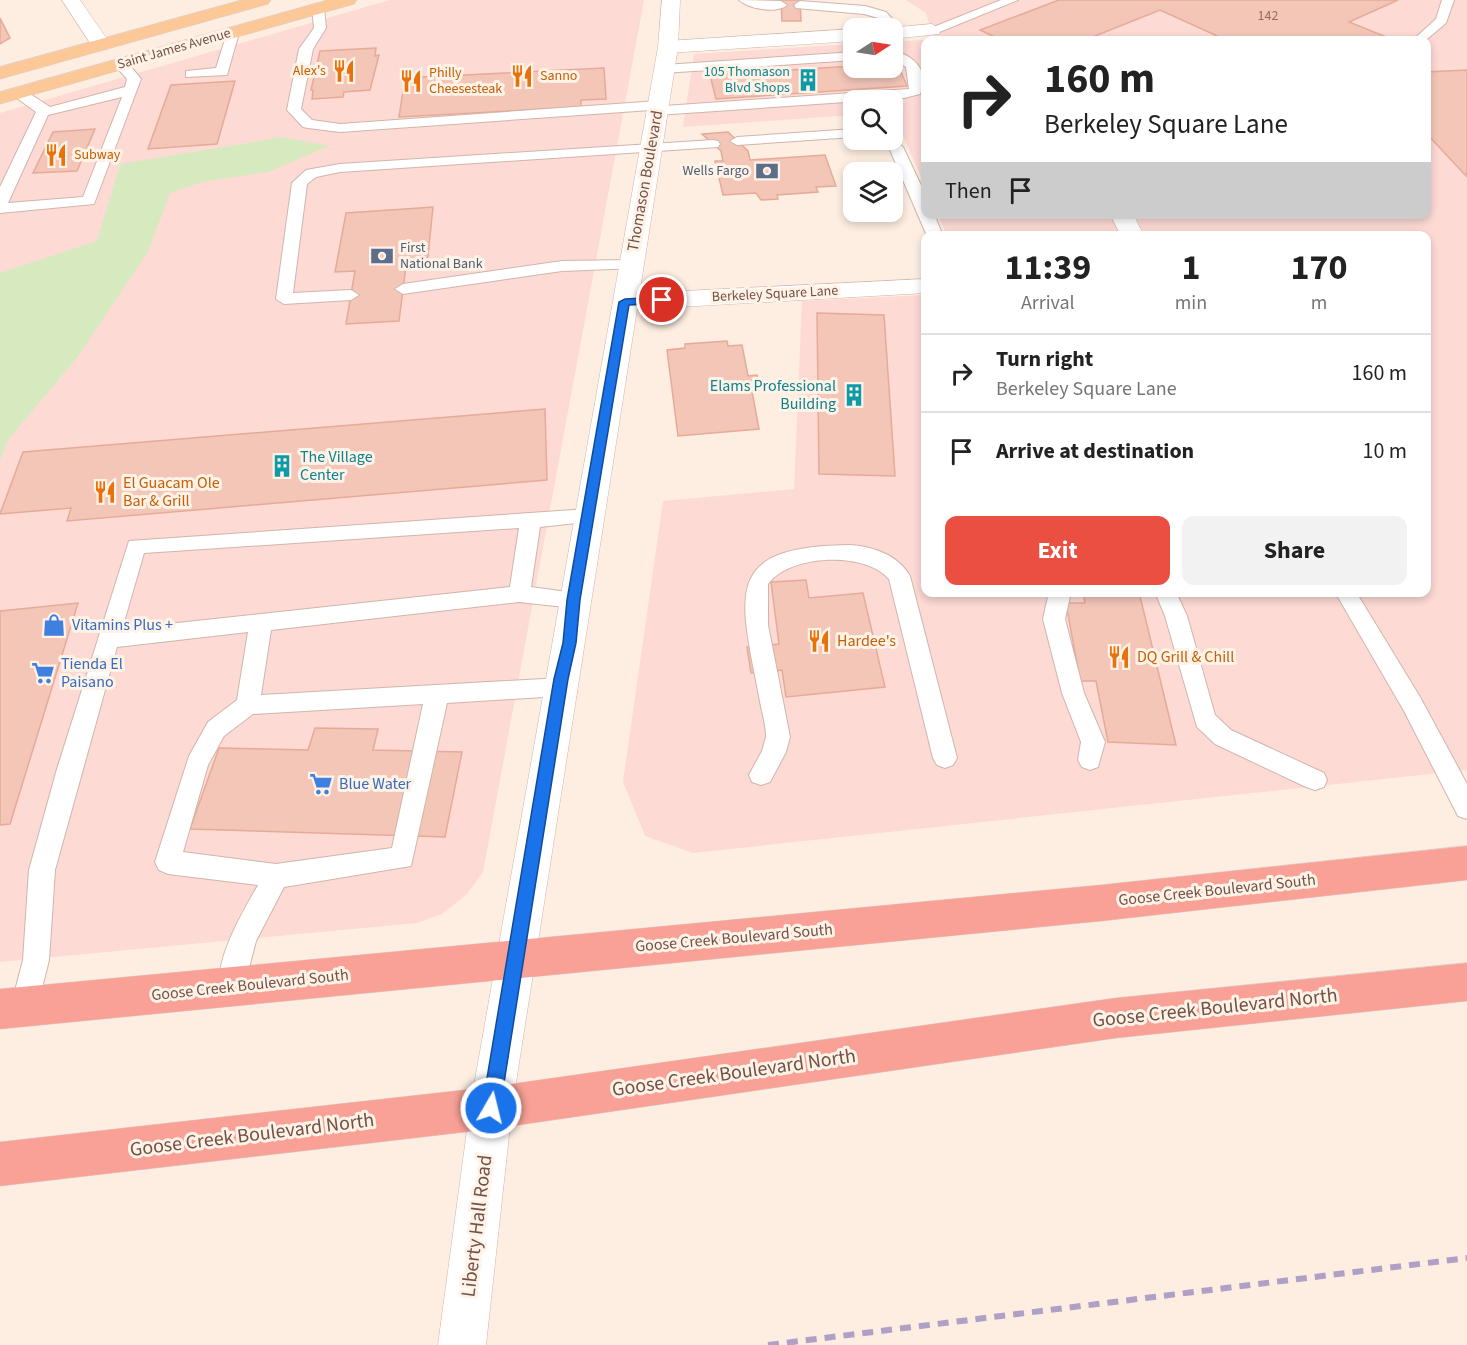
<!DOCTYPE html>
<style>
body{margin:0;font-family:"Source Sans 3",sans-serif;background:#f2f2f2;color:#222;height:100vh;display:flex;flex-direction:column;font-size:22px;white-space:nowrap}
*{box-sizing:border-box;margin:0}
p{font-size:20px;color:#767676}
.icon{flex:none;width:33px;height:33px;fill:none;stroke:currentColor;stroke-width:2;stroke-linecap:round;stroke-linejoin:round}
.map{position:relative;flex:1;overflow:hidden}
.sheet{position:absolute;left:921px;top:231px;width:510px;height:366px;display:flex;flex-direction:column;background:#fff;border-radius:12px;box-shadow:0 3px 9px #0003}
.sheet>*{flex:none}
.hud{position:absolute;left:921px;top:36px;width:510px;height:183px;border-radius:12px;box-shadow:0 3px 9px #0003;background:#fff;color:#222;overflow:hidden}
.needle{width:39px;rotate:78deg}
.controls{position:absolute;left:843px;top:18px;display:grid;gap:12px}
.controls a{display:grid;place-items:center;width:60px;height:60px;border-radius:12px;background:#fff;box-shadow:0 3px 9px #0003;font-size:30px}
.pin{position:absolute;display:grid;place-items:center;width:51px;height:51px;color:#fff;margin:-26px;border:3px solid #fff;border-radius:50%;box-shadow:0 2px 6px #0007}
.me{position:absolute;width:66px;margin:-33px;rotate:8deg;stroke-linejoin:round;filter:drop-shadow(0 0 4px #0008)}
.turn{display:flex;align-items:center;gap:21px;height:126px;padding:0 24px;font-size:27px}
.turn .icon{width:78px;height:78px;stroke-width:2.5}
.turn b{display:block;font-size:42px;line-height:51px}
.then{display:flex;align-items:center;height:57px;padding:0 24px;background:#0003;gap:12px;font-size:22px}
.eta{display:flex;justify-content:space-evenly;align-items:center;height:102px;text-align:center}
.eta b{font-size:36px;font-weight:700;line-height:42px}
.primary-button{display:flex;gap:12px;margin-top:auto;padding:12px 24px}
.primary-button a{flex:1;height:69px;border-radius:12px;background:#ea4f42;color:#fff;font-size:24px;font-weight:700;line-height:69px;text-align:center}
.primary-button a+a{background:#f2f2f2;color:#222}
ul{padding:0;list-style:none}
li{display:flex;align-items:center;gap:18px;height:78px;padding:0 24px;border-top:2px solid #e0e0e0}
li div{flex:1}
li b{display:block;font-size:22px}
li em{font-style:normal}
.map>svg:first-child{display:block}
.commercial{fill:#fddad4}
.green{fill:#d7eabf}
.building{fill:#f3c6b8;stroke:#e6aa98;stroke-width:1.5}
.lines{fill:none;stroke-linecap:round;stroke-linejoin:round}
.lane-casing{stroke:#d0b5aa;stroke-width:2}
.street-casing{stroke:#d0b5aa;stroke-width:1}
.secondary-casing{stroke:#d3b4a7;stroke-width:1}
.primary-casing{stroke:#d8cecb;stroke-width:1}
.highway-casing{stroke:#d8cecb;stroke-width:1}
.lane{fill:#fff;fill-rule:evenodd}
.street{fill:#fff;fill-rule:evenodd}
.secondary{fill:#fff;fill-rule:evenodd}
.primary{fill:#fdc897;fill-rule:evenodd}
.highway{fill:#f9a196;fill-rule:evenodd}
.rail{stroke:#afa0c6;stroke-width:6;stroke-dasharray:11 8;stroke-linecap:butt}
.route{fill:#1a73e8;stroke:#114b97;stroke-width:1.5}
.labels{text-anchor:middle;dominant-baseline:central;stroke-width:6;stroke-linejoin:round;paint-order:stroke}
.number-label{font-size:14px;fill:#946e63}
.far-street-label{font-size:14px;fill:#745147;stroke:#fff2e7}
.far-food-label{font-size:14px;fill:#c56008;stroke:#fff2e7;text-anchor:start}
.far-culture-label{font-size:14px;fill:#0d838f;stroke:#fff2e7;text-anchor:end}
.far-service-label{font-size:14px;fill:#4e5e75;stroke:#fff2e7;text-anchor:end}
.street-label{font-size:16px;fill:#745147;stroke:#fff2e7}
.culture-label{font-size:16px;fill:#0d838f;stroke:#fff2e7;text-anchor:end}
.food-label{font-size:16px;fill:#c56008;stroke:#fff2e7;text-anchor:start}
.shop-label{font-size:16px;fill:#366cbe;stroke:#fff2e7;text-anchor:start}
.near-street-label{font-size:20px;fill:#745147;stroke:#fff2e7}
</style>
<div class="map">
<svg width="1467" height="1345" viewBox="0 0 1467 1345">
<rect width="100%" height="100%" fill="#fdeee1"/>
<g class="commercial">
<polygon points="390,0 644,0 483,872 467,894 442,914 417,923 0,962 0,113"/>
<polygon points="906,0 1467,0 1467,770 693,853 645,836 623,782 663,501 794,489 802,301 925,295 926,592 1426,592 1426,236 947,236 938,215 1426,214 1426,40 926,40 925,186 893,113 892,100 854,100 853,115 683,127 694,54 853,44 854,68 892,68 893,42 934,39 926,13"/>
</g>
<polygon class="green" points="283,137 329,146 268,172 202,182 170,193 148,252 79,355 8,440 0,460 0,273 97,241 120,164"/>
<g class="building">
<polygon points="781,0 800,0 801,21 782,21"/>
<polygon points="1059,0 1398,0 1349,22 1384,36 1375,40 1317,40 1310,37 1303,40 1226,40 1160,10 1085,40 1001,40 980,30"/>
<polygon points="0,18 10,38 0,44"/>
<polygon points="376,48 375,56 379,55 370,90 344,92 343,97 312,99 313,90 311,90 320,51"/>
<polygon points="892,63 897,63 907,86 716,99 710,75 854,66 892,68"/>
<polygon points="604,68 606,99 581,100 581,107 399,117 405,78"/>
<polygon points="1467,70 1467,177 1426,133 1426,72"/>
<polygon points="235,81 217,144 148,149 171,85"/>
<polygon points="95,129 77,171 33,173 53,132"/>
<polygon points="728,132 748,151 750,160 825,155 836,186 816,187 818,192 777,195 778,199 761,200 756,193 723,195 715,161 723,161 721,151 702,134"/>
<polygon points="433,207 427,265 406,266 399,321 346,324 355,271 335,272 346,213"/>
<polygon points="817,313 884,315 895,476 819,474"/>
<polygon points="727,341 728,346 742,345 748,376 757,375 759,386 751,386 759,429 678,436 667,350 685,348 685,344"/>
<polygon points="545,409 547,480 67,521 71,508 0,514 23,452"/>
<polygon points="806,580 809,598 863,593 885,687 786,697 782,670 751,673 747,647 779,644 771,582"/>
<polygon points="1083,592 1139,592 1176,745 1108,742 1096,681 1080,681 1066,603 1085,603"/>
<polygon points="78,603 10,824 0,825 0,611"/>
<polygon points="315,728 378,729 373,750 462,752 445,837 190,829 219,748 308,750"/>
</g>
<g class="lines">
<g class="lane-casing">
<g id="lane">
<path d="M739,0L781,1L787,5C777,14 749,9 739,0Z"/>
<polygon points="1001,0 1018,0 937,33 932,34 926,30"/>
<polygon points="1442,0 1454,0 1446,23 1426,40 1413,40 1436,19"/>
<polygon points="800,1 865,6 886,12 904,32 898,36 893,35 892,28 888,28 878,18 864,14 796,8 794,5"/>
<path d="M318,4L324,8L326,28L313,49L301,109L312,120L340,124L658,101L663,102L664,106L909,89L906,67L892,58V50C913,55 931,71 920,94L904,98L657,115L652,114L651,110L340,132L308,128L303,127L287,110L299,49L314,28L312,8Z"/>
<polygon points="233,29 239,33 227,75 186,77 186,71 216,68 227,33"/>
<polygon points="854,52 854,60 664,73 657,69 664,65"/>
<path d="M127,67L132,68L141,79L94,204L0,213V187L36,112L14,96V90H24L50,107L125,87L127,79L120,71ZM122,97L83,197L8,203L48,115Z"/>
<polygon points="854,129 854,137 737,145 730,141 737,137"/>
<polygon points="892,139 903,147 926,196 926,214 934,214 943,236 927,236 890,150 876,140"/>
<polygon points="713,140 718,141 720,144 718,147 340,172 316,177 307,184 293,293 351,290 359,295 351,300 284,304 276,299 292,183 306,170 340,164"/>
<polygon points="631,260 637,262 639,265 637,268 562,271 403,294 395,289 403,284 562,261"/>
<path d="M588,509L595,511L598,516L595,521L540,527L531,587L582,594L585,600L582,606L574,608L519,602L271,630L261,695L560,678L568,680L571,687L568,694L560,696L447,703L411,866L284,887L256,941L242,995L232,999L222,995C210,966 243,912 258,885L168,874L159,870L155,862L189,756L208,722L237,700L248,632L117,647L55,870L49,960L35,1016L25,1020L15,1016L11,1006L23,960L29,870L57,769L129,541ZM519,528L510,587L122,629L144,553ZM423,704L392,848L276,864L183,852L208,765L224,736L253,714Z"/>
<path d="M851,545C874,547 898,555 910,576L957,758L953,765L945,768L937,765L933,758L889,579C865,551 790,554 768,584V625L790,737L786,752L770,782L761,785L752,782L749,775L762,751L766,737C766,723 761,710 759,696C739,593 722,546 851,545Z"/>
<polygon points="1049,592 1071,592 1065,619 1084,693 1105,742 1098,767 1090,770 1082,767 1078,760 1081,742 1062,693 1043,619"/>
<polygon points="1155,592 1176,592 1187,616 1215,715 1231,730 1324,773 1327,780 1324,787 1315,790 1306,787 1215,744 1197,727 1165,616"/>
<polygon points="1335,592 1356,592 1420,697 1467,784 1467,819 1458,816 1404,711"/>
</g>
</g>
<g class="street-casing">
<g id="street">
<polygon points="62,0 80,0 111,45 108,49 94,49"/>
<polygon points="932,24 941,30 939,34 892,39 892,28 887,28"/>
<polygon points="854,29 854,41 668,53 658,47 668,41"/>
<polygon points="1110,214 1133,214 1144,236 1121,236"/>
<polygon points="926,279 926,293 625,310 616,307 613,302 616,297 625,294"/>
</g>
</g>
<g class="secondary-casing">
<polygon id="secondary" points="662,0 680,0 678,47 512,1108 486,1345 438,1345 470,1108 658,47"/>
</g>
<g class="primary-casing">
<g id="primary">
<polygon points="242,0 271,0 268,4 0,79 0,67"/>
<polygon points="328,0 357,0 354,4 0,104 0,92"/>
</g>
</g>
<g class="highway-casing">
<g id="highway">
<polygon points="1467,846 1467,880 1101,921 0,1029 0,989 1101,885"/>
<polygon points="1467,963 1467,1001 1116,1038 491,1129 0,1186 0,1142 491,1087 1116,998"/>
</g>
</g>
<use href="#lane" class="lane"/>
<use href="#street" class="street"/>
<use href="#secondary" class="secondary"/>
<use href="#primary" class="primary"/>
<use href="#highway" class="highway"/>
<polyline class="rail" points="768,1345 1467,1258"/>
</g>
<polygon class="route" points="662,297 666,298 666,303 629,305 580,600 576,643 568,679 500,1108 497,1114 491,1116 485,1114 482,1108 554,679 563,643 567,600 619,302 625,299"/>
<defs>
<g id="restaurant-bare" transform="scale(1.8)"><path d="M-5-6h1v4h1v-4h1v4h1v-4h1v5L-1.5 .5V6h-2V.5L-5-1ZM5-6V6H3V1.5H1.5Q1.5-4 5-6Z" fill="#e8710a" stroke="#fff2e7" stroke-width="2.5" paint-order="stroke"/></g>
<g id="building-bare" transform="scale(1.8)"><path d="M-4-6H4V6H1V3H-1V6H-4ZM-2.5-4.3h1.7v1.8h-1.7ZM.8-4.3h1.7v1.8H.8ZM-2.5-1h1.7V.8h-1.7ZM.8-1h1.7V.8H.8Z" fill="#0f9aa8" stroke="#fff2e7" stroke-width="2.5" paint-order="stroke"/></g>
<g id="bank-bare" transform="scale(1.8)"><path d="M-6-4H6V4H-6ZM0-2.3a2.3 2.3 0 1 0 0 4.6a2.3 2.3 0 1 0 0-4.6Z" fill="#5c6f8a" stroke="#fff2e7" stroke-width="2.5" paint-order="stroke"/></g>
<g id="shop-bare" transform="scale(1.8)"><path d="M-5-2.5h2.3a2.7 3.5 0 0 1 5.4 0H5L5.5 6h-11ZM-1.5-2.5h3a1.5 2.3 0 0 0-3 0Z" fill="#3f7fe0" stroke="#fff2e7" stroke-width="2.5" paint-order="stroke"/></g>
<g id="supermarket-bare" transform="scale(1.8)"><path d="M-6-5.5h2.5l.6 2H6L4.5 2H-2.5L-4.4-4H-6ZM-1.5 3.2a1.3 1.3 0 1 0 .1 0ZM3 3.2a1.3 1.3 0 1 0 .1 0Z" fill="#3f7fe0" stroke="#fff2e7" stroke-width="2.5" paint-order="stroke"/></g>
</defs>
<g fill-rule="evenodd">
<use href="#restaurant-bare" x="344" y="71"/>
<use href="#restaurant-bare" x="522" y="76"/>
<use href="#building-bare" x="808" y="80"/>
<use href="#restaurant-bare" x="411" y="81"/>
<use href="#restaurant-bare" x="56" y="155"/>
<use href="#bank-bare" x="767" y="171"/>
<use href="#bank-bare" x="382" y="256"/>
<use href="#building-bare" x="854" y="395"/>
<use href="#building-bare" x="282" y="466"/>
<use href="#restaurant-bare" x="105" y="492"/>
<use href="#shop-bare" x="54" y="625"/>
<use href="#restaurant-bare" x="819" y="641"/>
<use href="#restaurant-bare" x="1119" y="657"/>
<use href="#supermarket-bare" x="43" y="673"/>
<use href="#supermarket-bare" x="321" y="784"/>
</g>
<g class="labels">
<g class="number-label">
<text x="1268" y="16">142</text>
</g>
<g class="far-street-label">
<text transform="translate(174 49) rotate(-16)">Saint James Avenue</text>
<text transform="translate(775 294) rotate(-3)">Berkeley Square Lane</text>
</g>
<g class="far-food-label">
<text x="326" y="71" text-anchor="end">Alex's</text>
<text x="429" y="73">Philly<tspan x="429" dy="16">Cheesesteak</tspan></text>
<text x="540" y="76">Sanno</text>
<text x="74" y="155">Subway</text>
</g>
<g class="far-culture-label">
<text x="790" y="72">105 Thomason<tspan x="790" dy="16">Blvd Shops</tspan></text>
</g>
<g class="far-service-label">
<text x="749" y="171">Wells Fargo</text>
<text x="400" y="248" text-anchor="start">First<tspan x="400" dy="16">National Bank</tspan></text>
</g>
<g class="street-label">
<text transform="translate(645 181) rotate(-80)">Thomason Boulevard</text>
<text transform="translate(1217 890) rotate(-6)">Goose Creek Boulevard South</text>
<text transform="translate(734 938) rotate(-5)">Goose Creek Boulevard South</text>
<text transform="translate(250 985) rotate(-6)">Goose Creek Boulevard South</text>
</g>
<g class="culture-label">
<text x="836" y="386">Elams Professional<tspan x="836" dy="18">Building</tspan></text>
<text x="300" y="457" text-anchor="start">The Village<tspan x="300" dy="18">Center</tspan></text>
</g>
<g class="food-label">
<text x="123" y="483">El Guacam Ole<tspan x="123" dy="18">Bar &amp; Grill</tspan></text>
<text x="837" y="641">Hardee's</text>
<text x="1137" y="657">DQ Grill &amp; Chill</text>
</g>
<g class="shop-label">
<text x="72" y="625">Vitamins Plus +</text>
<text x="61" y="664">Tienda El<tspan x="61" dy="18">Paisano</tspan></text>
<text x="339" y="784">Blue Water</text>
</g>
<g class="near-street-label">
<text transform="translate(1215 1008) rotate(-6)">Goose Creek Boulevard North</text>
<text transform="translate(734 1073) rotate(-8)">Goose Creek Boulevard North</text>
<text transform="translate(252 1135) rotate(-7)">Goose Creek Boulevard North</text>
<text transform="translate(477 1226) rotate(-83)">Liberty Hall Road</text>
</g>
</g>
</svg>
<div class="controls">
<a><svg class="needle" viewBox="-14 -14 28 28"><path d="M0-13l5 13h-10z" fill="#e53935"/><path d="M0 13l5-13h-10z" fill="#767676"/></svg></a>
<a><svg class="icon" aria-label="search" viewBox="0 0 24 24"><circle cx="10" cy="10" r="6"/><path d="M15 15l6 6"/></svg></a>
<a><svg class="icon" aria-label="layers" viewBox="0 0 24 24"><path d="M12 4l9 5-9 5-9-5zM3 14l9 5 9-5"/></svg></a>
</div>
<div class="pin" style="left:662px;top:300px;background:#d93025"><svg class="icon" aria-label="arrive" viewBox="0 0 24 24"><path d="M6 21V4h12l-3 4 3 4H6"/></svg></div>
<svg class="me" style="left:491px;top:1108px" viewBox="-20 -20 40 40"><circle r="17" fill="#1a73e8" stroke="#fff" stroke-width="3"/><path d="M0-11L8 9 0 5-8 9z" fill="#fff"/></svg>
<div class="hud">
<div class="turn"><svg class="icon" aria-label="right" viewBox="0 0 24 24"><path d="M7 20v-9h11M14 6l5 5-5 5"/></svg><div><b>160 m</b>Berkeley Square Lane</div></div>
<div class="then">Then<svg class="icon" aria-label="arrive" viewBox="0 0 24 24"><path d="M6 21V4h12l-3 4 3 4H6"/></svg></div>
</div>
<section class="sheet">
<div class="eta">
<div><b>11:39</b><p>Arrival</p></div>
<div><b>1</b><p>min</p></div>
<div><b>170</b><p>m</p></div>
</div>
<ul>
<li><svg class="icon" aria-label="right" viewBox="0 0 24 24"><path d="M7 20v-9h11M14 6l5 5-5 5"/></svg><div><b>Turn right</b><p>Berkeley Square Lane</p></div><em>160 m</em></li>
<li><svg class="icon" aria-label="arrive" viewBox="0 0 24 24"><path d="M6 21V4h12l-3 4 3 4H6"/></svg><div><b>Arrive at destination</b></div><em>10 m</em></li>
</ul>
<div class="primary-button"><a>Exit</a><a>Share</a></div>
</section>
</div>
